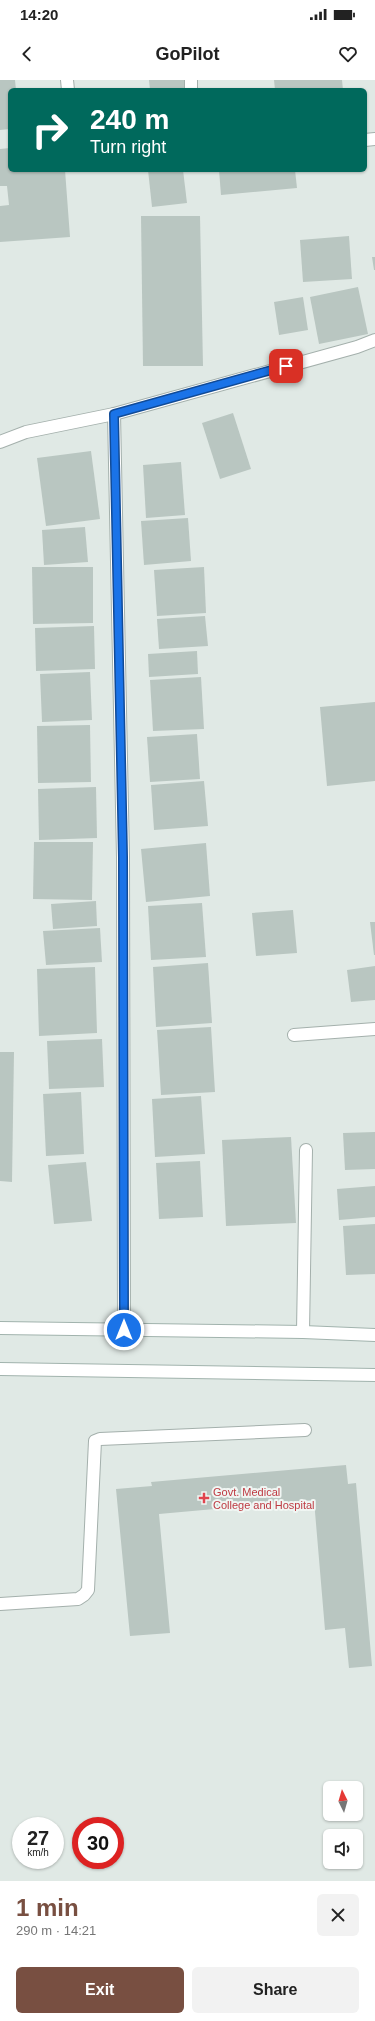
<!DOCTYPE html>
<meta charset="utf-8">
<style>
body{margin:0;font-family:Helvetica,sans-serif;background:#f2f2f2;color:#222;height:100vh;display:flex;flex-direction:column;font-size:15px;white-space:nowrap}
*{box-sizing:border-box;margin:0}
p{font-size:13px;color:#767676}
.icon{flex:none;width:22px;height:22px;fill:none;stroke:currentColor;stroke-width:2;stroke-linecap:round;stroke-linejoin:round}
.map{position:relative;height:1801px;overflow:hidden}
.panel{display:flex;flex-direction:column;background:#fff;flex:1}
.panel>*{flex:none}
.guide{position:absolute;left:8px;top:8px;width:359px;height:84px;border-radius:6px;box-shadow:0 1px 3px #0004;background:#00695c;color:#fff;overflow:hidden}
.needle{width:26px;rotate:355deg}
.buttons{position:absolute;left:323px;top:1701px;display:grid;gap:8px}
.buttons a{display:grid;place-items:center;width:40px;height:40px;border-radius:6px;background:#fff;box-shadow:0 1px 3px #0004;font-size:20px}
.speed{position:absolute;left:12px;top:1737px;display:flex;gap:8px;font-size:20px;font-weight:700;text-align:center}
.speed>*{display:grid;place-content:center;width:52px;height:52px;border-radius:50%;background:#fff;box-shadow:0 1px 3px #0004;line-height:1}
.speed small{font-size:10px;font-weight:400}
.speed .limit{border:6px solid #d22;background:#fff;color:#111}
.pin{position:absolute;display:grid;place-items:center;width:34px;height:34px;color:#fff;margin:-17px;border-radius:8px;box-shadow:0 2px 6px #0006}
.me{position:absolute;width:44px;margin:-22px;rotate:0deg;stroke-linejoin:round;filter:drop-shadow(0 0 3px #0008)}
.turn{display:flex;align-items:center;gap:14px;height:84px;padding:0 16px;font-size:18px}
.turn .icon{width:52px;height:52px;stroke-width:2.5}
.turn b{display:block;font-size:28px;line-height:34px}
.round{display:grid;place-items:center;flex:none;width:42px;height:42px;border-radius:6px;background:#f2f2f2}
.summary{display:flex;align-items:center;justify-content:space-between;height:68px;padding:0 16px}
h1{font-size:24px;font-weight:700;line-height:30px;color:#784f41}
.button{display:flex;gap:8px;margin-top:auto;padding:8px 16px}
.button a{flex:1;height:46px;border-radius:6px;background:#784f41;color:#fff;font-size:16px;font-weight:700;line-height:46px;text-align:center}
.button a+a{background:#f2f2f2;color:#222}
.status{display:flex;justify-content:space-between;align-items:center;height:28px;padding:0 20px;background:#fff;direction:ltr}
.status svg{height:11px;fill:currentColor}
header{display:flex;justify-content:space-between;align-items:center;height:52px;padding:0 16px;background:#fff;font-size:18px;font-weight:700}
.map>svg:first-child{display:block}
.building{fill:#b9c6c1}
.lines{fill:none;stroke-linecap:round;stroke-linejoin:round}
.lane-casing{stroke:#a4b0ac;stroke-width:14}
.street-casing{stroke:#a4b0ac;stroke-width:14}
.secondary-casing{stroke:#a1b3ad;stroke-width:14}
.lane{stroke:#fff;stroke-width:12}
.street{stroke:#fff;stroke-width:12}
.secondary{stroke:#fff;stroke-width:12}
.route-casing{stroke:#114b97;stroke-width:10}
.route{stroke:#1a73e8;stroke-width:7}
.health-dot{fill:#e0444e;stroke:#f0f6f3;stroke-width:1.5}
.labels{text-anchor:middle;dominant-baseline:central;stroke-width:4;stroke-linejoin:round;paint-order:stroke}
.health-label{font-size:11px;fill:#be3a42;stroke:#f0f6f3;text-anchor:start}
</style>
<div class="status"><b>14:20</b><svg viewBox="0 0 49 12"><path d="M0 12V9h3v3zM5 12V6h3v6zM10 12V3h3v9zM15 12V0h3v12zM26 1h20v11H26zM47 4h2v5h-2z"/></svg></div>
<header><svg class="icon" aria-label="back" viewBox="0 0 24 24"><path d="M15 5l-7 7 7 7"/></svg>GoPilot<svg class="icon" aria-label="heart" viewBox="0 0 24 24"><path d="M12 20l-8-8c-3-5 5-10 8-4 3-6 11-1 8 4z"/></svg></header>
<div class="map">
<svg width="375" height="1801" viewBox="0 0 375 1801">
<rect width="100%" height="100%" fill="#e0e9e5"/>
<g class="building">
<polygon points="0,0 15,0 16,10 10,10 10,49 0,50"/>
<polygon points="149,0 187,0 188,10 150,10"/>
<polygon points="274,0 342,0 343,10 275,10"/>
<polygon points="10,68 10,90 65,90 70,157 0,162 0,126 9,125 7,106 0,106 0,69"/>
<polygon points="148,90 183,90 187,123 152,127"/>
<polygon points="219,90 295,90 297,108 221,115"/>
<polygon points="141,136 200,136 203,286 143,286"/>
<polygon points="349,156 352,199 303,202 300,160"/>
<polygon points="372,177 375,177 375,190 374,190"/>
<polygon points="358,207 368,254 319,264 310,217"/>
<polygon points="303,217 308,250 279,255 274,222"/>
<polygon points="233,333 251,389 220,399 202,343"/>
<polygon points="91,371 100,439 46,446 37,378"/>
<polygon points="181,382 185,435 146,438 143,385"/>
<polygon points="188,438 191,481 144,485 141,441"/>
<polygon points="85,447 88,482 44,485 42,450"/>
<polygon points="32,487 93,487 93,543 33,544"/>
<polygon points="204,487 206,533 157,536 154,490"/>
<polygon points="205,536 208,566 159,569 157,539"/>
<polygon points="94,546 95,589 36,591 35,548"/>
<polygon points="197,571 198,594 149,597 148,574"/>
<polygon points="90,592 92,640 42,642 40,594"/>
<polygon points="201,597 204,649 153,651 150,600"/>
<polygon points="375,622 375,701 327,706 320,627"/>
<polygon points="90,645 91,702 38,703 37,646"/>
<polygon points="197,654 200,699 150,702 147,657"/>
<polygon points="204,701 208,746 154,750 151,705"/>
<polygon points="96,707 97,758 39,760 38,709"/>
<polygon points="34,762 93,762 92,820 33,819"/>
<polygon points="206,763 210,816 146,822 141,769"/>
<polygon points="96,821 97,846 53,849 51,824"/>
<polygon points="202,823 206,877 151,880 148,826"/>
<polygon points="293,830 297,873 256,876 252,833"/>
<polygon points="370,842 375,842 375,875 374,875"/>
<polygon points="100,848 102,882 46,885 43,851"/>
<polygon points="208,883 212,943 156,947 153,887"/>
<polygon points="375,886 375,920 351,922 347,890"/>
<polygon points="95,887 97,953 39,956 37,889"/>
<polygon points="211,947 215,1012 161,1015 157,950"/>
<polygon points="102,959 104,1007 49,1009 47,961"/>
<polygon points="0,972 14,972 12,1102 0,1101"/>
<polygon points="81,1012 84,1074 46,1076 43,1014"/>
<polygon points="201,1016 205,1074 155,1077 152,1019"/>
<polygon points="375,1052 375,1089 345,1090 343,1053"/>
<polygon points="291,1057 296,1143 226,1146 222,1060"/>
<polygon points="200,1081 203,1137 159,1139 156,1083"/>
<polygon points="86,1082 92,1141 54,1144 48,1085"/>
<polygon points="375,1106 375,1137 339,1140 337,1109"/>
<polygon points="375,1144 375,1194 346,1195 343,1146"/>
<polygon points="346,1385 348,1404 356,1403 372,1586 349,1588 345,1548 325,1550 314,1420 159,1434 170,1553 130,1556 116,1409 152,1406 151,1402"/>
</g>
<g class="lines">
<g class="lane-casing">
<g id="lane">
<polyline points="294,955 375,949"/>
<polyline points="0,1524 78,1519 84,1515 88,1510 95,1361 100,1359 305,1350"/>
</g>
</g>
<g class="street-casing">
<g id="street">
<polyline points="67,0 68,10"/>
<polyline points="191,0 191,10"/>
<polyline points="365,60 375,59"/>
<polyline points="114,334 123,777 124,1250"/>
<polyline points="0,362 26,352 114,334 357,267 375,260"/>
<polyline points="303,1252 306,1070"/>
</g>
</g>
<g class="secondary-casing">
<g id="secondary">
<polyline points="0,1248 303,1252 375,1255"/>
<polyline points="0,1289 375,1295"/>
</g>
</g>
<use href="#lane" class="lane"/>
<use href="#street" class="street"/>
<use href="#secondary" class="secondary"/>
</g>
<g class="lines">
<g class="route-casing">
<polyline id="route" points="124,1250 123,777 114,334 286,286"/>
</g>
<use href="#route" class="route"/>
</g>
<path class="health-dot" d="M202 1412h4v4h4v4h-4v4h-4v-4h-4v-4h4z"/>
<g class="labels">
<g class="health-label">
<text x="213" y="1412">Govt. Medical<tspan x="213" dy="13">College and Hospital</tspan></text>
</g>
</g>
</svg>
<div class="buttons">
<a><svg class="needle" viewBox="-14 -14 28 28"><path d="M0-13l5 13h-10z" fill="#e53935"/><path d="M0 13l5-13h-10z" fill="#767676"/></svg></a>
<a><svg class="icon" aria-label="sound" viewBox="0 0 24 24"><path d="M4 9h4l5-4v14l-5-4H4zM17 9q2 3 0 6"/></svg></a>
</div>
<div class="speed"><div>27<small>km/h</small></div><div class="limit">30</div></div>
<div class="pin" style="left:286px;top:286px;background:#d93025"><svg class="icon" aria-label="arrive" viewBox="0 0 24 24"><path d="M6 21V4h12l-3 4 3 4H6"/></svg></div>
<svg class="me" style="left:124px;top:1250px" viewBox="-20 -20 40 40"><circle r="17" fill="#1a73e8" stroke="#fff" stroke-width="3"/><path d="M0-11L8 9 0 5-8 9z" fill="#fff"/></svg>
<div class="guide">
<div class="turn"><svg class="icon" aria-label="right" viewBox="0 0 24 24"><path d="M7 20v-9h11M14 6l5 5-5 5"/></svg><div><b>240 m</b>Turn right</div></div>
</div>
</div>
<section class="panel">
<div class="summary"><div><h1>1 min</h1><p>290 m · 14:21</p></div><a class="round"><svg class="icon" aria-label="close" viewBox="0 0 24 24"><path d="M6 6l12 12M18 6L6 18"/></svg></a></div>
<div class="button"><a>Exit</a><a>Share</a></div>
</section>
